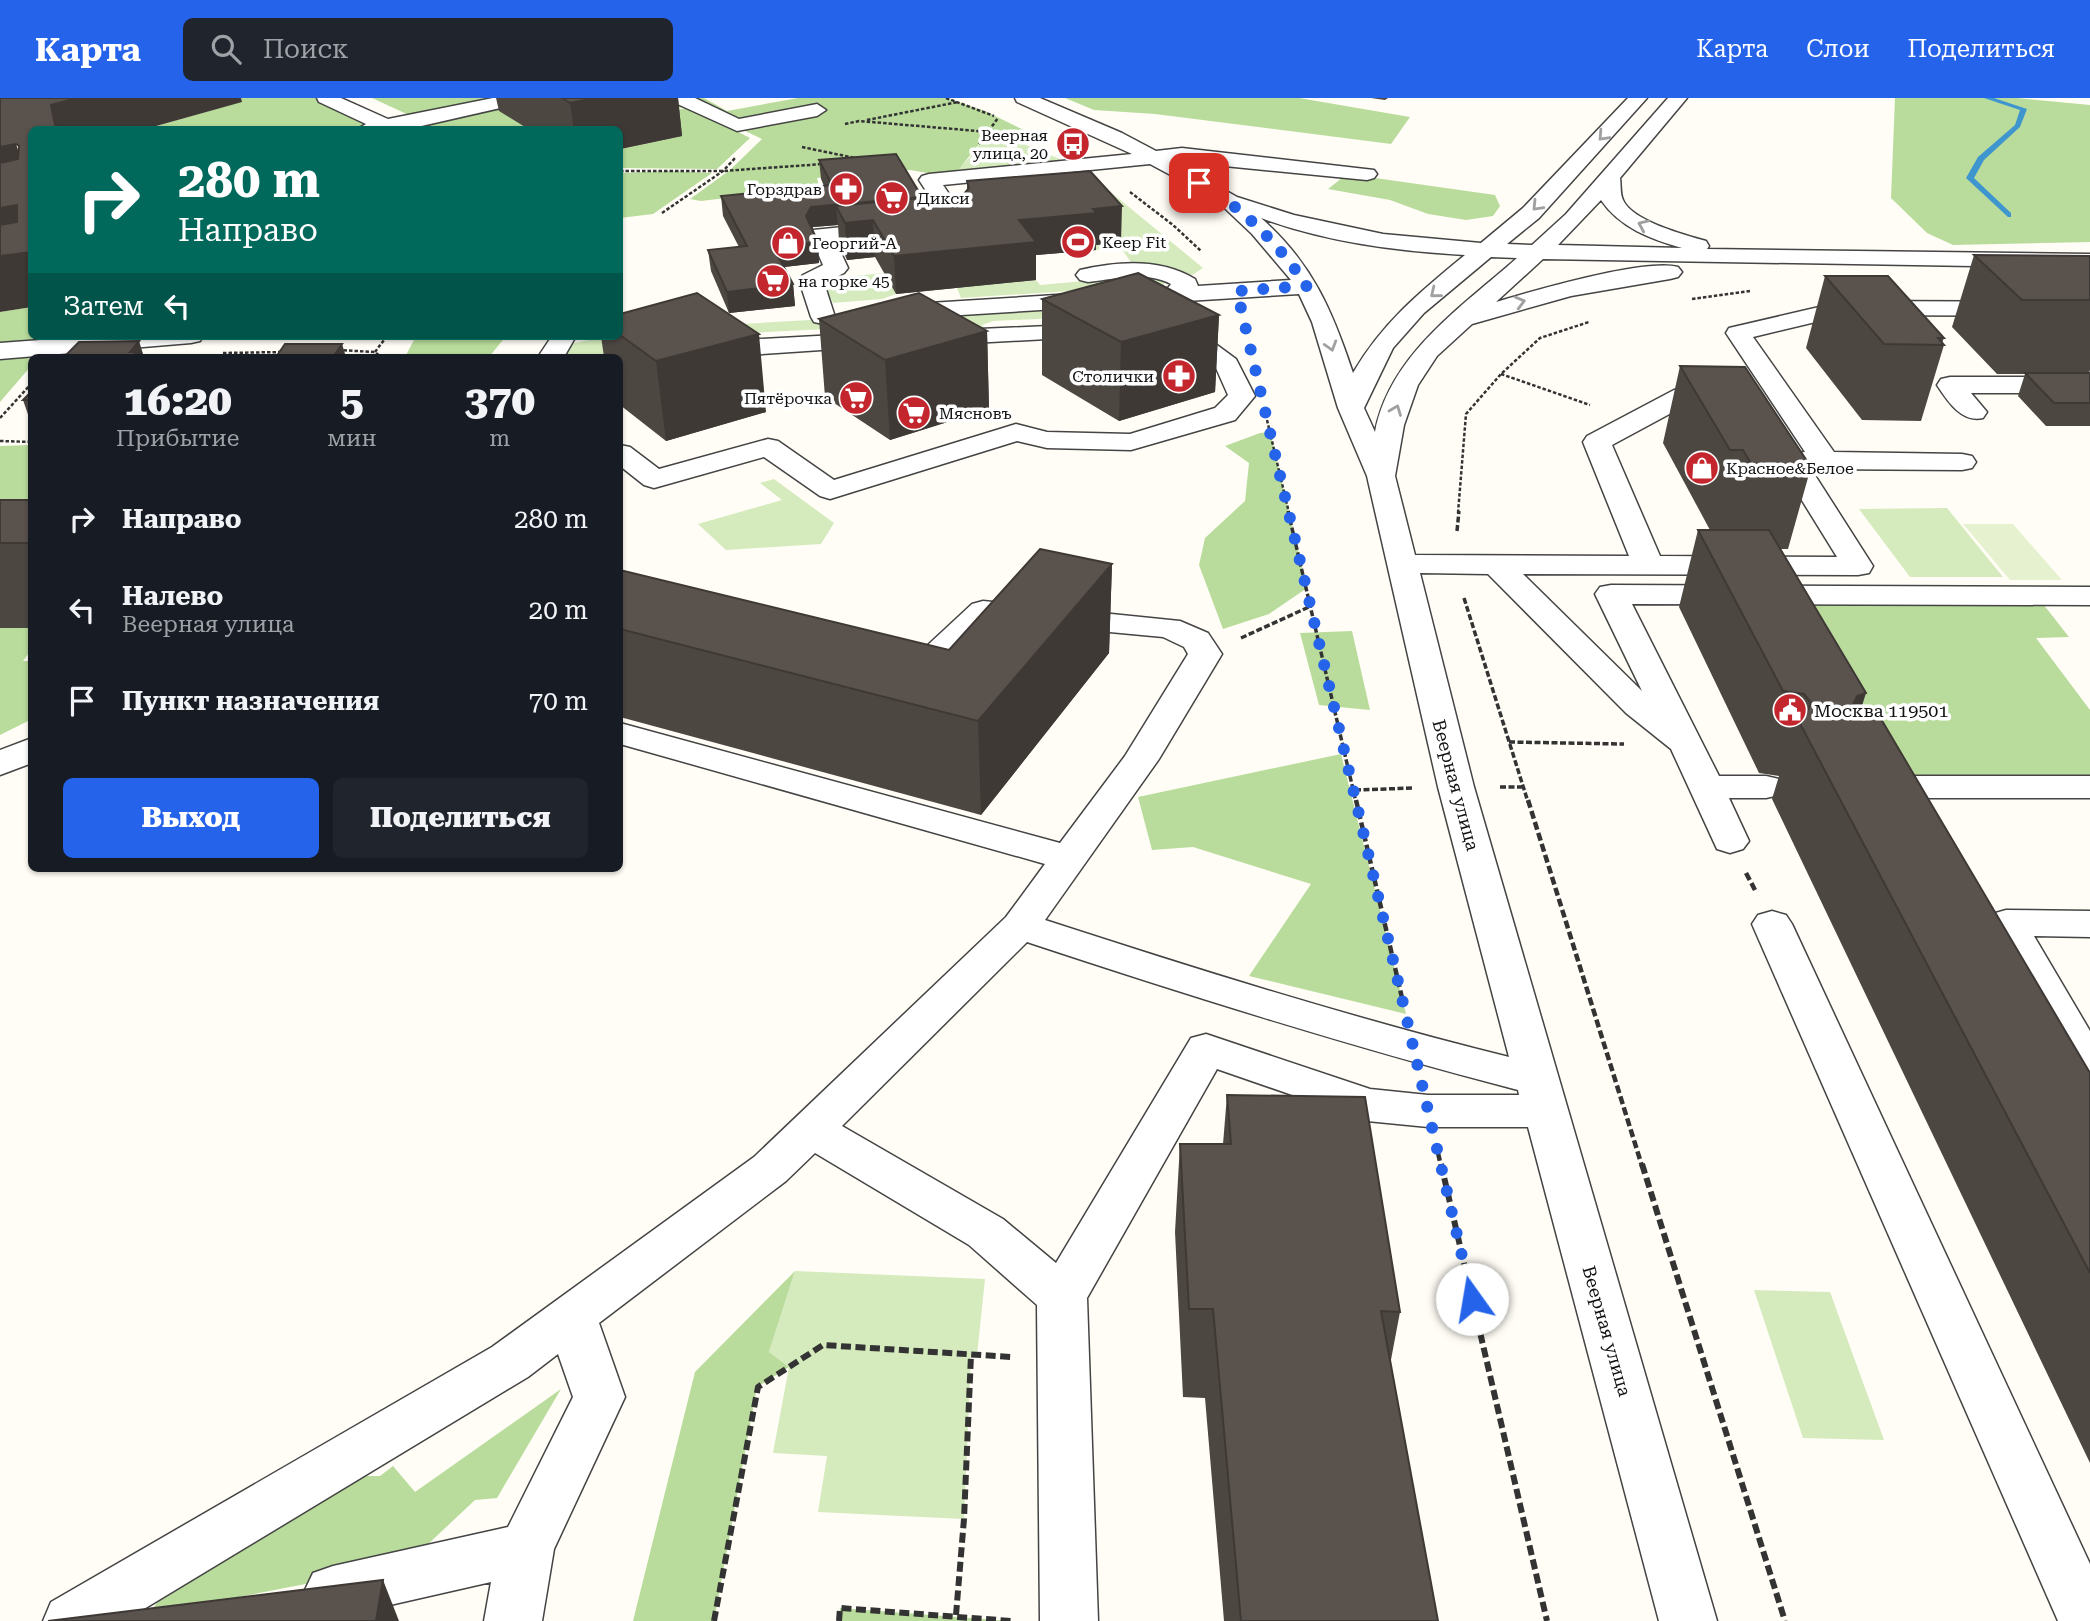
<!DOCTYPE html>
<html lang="ru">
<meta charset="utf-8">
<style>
body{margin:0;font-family:"Roboto Serif",serif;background:#20242c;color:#f1f3f6;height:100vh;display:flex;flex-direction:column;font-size:26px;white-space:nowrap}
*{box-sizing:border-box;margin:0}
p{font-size:23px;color:#9ea1a6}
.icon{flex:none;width:38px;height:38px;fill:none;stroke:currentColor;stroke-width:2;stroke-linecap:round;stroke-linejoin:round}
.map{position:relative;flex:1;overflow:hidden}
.details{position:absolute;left:28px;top:256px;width:595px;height:518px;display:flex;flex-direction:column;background:#171b24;border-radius:10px;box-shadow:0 2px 5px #0004}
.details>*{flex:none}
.banner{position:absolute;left:28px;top:28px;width:595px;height:214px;border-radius:10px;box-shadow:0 2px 5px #0004;background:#00695c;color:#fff;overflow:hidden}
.pin{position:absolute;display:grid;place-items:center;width:60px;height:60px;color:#fff;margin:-30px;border-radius:14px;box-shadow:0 4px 10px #0006}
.me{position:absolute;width:77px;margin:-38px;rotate:347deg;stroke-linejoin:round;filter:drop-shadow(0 0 5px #0008)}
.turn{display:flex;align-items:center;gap:24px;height:147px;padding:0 35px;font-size:32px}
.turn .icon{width:91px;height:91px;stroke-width:2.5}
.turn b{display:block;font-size:49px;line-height:60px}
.then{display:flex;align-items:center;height:66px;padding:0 35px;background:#0003;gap:14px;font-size:26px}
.eta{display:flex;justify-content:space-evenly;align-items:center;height:119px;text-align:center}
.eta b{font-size:42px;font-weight:800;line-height:49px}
.primary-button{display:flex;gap:14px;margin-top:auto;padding:14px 35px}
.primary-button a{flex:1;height:80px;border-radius:10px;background:#2563eb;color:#fff;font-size:28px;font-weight:800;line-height:80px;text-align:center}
.primary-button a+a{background:#20242c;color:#f1f3f6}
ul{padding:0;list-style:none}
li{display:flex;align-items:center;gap:21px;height:91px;padding:0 35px}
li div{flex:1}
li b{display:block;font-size:26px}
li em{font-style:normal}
header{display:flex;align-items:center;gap:42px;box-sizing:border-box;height:98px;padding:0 35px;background:#2563eb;color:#fff}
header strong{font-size:33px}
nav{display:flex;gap:38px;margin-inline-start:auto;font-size:24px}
.search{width:490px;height:63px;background:#20242c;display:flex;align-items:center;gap:18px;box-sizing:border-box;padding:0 24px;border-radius:10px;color:#9ea1a6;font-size:26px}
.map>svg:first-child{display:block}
.green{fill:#d5ebbd}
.forest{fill:#b9dc9c}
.pitch{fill:#e6f2cf}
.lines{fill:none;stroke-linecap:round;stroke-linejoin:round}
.stream{fill:#3f96cf;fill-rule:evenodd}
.minor-casing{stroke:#444;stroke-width:3}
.path-far3{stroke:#333;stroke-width:2.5;stroke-dasharray:3.5 2;stroke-linecap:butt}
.path-far2{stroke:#333;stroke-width:3.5;stroke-dasharray:6 2.5;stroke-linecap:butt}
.path-far1{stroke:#333;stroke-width:4.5;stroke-dasharray:8 3.5;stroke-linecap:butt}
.path{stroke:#333;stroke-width:6;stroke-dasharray:10 4.5;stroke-linecap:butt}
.minor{fill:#fff;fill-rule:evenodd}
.wall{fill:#4d4742}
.shaded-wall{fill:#3f3936}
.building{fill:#5a524d;stroke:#3f3936;stroke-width:2}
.oneway{stroke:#a0a0a0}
.route{stroke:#2563eb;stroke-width:12;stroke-dasharray:0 21.6}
.labels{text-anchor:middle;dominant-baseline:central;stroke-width:7;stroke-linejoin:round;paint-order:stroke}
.far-poi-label{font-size:16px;fill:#111;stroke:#fff;text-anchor:start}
.poi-label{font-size:18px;fill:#111;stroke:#fff;text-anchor:start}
.street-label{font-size:18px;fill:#111;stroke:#fff}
</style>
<header>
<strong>Карта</strong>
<div class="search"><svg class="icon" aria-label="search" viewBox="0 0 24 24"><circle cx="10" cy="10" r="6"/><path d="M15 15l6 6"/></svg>Поиск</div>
<nav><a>Карта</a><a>Слои</a><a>Поделиться</a></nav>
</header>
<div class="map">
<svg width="2090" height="1523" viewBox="0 0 2090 1523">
<rect width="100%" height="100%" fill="#fffdf5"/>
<g class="green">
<path d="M988,34L1010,36L1024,46L1069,65L946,75C967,69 975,52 988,34Z"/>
<polygon points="1107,91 1203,170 1192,177 1160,166 1134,168 1120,149 1096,152 1092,147"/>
<polygon points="884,175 896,196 882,201 833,205 822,181"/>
<polygon points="1150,177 1164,181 1164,187 961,200 957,190 1036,182 1040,187"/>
<path d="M1139,203L1147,216L993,223L982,227L986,234L906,227L670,239L590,259H551L558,248C579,245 599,238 620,238V233Z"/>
<polygon points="774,381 834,425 821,446 726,452 698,426 782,402 760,385"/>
<polygon points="1947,410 2003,479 1910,479 1859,411"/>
<polygon points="795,1173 985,1181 977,1257 971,1257 964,1421 818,1414 827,1358 773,1355 789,1269 769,1254"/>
<polygon points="1754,1192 1830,1194 1884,1342 1803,1340"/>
</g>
<g class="forest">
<polygon points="228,0 326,0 387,27 365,32 142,32 240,4"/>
<polygon points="372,0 495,0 411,18"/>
<polygon points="704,0 727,13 798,0 946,0 985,13 1036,38 988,35 959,71 939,77 910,72 817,80 819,89 701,103 690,101 730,72 762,41 693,8 533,32 434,31 417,21 513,1"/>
<polygon points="1065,0 1299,0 1410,19 1391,46 1155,16 1094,12"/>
<polygon points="1895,0 2017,0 2090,7 2090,144 1953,147 1927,135 1891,100"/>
<polygon points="691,9 750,40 717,71 620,70 620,51 681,38 584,31"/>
<polygon points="671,73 712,75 653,116 620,120 620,75"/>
<polygon points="1347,76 1495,97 1500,108 1493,118 1466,122 1428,116 1390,102 1328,91"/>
<polygon points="31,209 32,238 106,238 0,246 0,214"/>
<polygon points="407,238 506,238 489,259 405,259 414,242"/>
<polygon points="31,259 31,268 0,304 0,262"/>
<polygon points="1270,334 1307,490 1269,516 1223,531 1199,467 1205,440 1245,403 1249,365 1225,348 1260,335"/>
<polygon points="31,347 31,454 0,454 0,348"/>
<polygon points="1769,496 2036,497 2069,539 2036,540 2090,612 2090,687 1846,690"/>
<polygon points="0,530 31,530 31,552 23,563 31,563 32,621 0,637"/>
<polygon points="1352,533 1370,612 1319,607 1300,535"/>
<polygon points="1341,656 1406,916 1249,878 1311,786 1193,749 1152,752 1138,699"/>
<polygon points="795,1173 769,1254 789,1269 757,1289 714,1523 633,1523 695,1274"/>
<polygon points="561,1291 497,1400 475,1402 426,1448 367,1474 239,1499 205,1511 154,1509 172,1483 352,1378 380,1378 393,1368 415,1394"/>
<polygon points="840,1510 1010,1523 839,1523"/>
</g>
<polygon class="pitch" points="1963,426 2013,426 2062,482 2010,482"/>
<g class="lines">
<polygon class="stream" points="1984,0 1994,0 2027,11 2020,29 1984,62 1974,80 2011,115 2011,119 2008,119 1966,80 1978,59 2015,27 2020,12"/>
<g class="minor-casing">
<g id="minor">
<polygon points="317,0 341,0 388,21 493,0 529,0 527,4 404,32 356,32 366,26 319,4"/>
<polygon points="671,0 695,0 739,21 817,6 826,12 817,18 737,33 673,4"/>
<path d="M1015,0H1040L1122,35L1156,53L1182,50L1374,72L1377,76L1374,80L1367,82L1174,63L1237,99L1294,117L1383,136L1481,145L1523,110L1628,0H1647L1539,120L1507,146L1532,147L1566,116L1668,0H1687L1620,80C1621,87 1620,96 1623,102C1632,123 1685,137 1706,143L1709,148L1707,151L2090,156V170L1543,161L1496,204C1533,193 1644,160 1678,169L1682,174L1678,179L1670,181L1571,198L1472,226L1437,258L1418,287L1404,327L1395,378L1415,457L1629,458L1583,344L1587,338L1674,292L1683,290L1730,293L1734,299L1730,305L1688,306L1612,347L1660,458L1837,459L1777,362L1781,356L1805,354L1726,235L1729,230L1845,203L2090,204V218L1845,217L1753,239L1834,354L1962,356L1972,358L1976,364L1972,370L1962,372L1811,371L1873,468L1869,475L1858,477L1523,476L1642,593L1595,496L1600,489L1611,487L2090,489V507L1632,506L1719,678H1766L1779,681L1784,689L1779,697L1766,700H1729L1749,743L1743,751L1730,755L1717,751L1671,651L1626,615L1488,476L1420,475L1474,689L1717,1523H1659L1528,1029H1428L1367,1023L1217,971L1087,1200L1098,1523H1040L1037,1207L969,1147L815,1055L786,1083L599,1225L625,1299L554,1451L542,1523H484L491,1484L333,1520L313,1513L304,1494L313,1475L333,1468L508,1429L573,1299L558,1256L528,1279L124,1523H43L51,1504L492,1249L754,1059L1006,819L1045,766L620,646V625L1060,745L1125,658L1188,556L1184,549L1163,539L991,523L917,591L905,594L893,591L888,584L972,506L983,503L1180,523L1208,535L1222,556L1159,661L1045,822C1199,872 1352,920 1509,959L1438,689L1367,378L1338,310L1312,224L1299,196L897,221L888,219L885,214L888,209L897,207L1168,190L1171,186C1146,173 1115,181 1088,184L1080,182L1076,177L1080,172C1118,163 1161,160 1195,181L1198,188L1291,182L1252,136L1215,101L1150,66L943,87L968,124L965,129L835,142L848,170L844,175L824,185L835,219L832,224L823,226L814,224L811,219L799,182L803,177L823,167L810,137L813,132L943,119L919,82L922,78L929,76L1132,56L1017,4ZM1601,102C1620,130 1651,141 1682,150L1558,147ZM1261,120C1326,144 1396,153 1465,157C1420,194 1383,224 1353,275C1332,212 1312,165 1261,120ZM1491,159L1517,160C1462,209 1390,256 1375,334L1364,310L1393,250L1424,215ZM1027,844C1190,898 1352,949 1518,992L1519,997H1428L1370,991L1206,936L1191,940L1056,1165L1003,1121L842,1028Z"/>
<polygon points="1092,226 1101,228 1104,233 1101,238 936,247 927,245 924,240 927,235 936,233"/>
<polygon points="1173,226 1191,228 1236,261 1255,298 1235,322 1131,352 1047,350 1017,343 830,401 820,398 764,359 654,390 644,387 620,368 620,347 630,349 659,371 768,341 778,343 834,382 1016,326 1047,334 1130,336 1215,310 1228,297 1216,270 1176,240 1164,238 1161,233 1164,228"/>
<polygon points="872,235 881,238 885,243 881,248 704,260 620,272 620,259 611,259 704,244"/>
<polygon points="95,238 203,238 200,243 191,245 0,261 0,245"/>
<polygon points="552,238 576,238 564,259 538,259"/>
<path d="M1950,279H2090V295H1971L1987,314L1983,320C1962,325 1948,304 1937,287L1941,281Z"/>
<polygon points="32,640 32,665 0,677 0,652"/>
<polygon points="1869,678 2090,678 2090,700 1869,700 1856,697 1851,689 1856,681"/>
<polygon points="2006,812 2090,813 2090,839 2034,838 2090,933 2090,985 2074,981 1986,825 1992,816"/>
<polygon points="1772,813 1786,817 1792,826 2090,1466 2090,1523 2058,1523 1752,826 1758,817"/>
</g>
</g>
<g class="path-far3">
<polyline points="946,0 994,18"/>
<polyline points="867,22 958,4"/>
<polyline points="845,26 859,23 1025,37"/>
<polyline points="979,46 998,20"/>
<polyline points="802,49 855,60"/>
<polyline points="620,73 723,73 823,66"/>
<polyline points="1130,94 1173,127 1201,153"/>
<polyline points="662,115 723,73 736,59"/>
<polyline points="1692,201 1750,193"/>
<polyline points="338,252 375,254 381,259"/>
<polyline points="375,254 387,238"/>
<polyline points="223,255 284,254"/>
<polyline points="1501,276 1590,307"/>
<polyline points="0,320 31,286"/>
<polyline points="1267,322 1289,415"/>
<polyline points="0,343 32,344"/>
<polyline points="1458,415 1466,316 1501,276 1540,240 1589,224"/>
</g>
<g class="path-far2">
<polyline points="1288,413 1356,704"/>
<polyline points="1457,433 1459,413"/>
<polyline points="1464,500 1528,704"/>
<polyline points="1241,540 1311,508"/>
<polyline points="1509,644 1624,646"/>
<polyline points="1500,689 1523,689"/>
<polyline points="1355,692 1414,690"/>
</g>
<g class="path-far1">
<polyline points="1356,702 1403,904"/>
<polyline points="1528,702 1642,1068"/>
<polyline points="1746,775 1755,792"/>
<polyline points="1438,1055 1441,1068"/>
</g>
<g class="path">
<polyline points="1441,1066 1547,1523"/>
<polyline points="1642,1066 1785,1523"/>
<polyline points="956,1517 964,1421 971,1257"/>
<polyline points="714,1523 758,1289 823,1247 1012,1259"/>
<polyline points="839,1523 840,1510 1011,1523"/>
</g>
<use href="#minor" class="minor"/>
</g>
<g class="wall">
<polygon points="496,0 678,0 682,38 620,51 620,32 530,32 499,13"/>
<polygon points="1371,0 1388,0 1385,2"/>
<polygon points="819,62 922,99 922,100 964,96 967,93 967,83 1121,144 1096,147 1096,152 1036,157 1036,182 896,196 875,159 847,162 839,144 838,127 813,129 812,131 818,144 819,165 784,169 793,186 795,208 729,215 711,173 708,152 739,149 723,118 721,98 824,88 821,81"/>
<polygon points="1974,157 2090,158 2090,272 2089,275 2090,275 2090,328 2046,328 2018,298 2025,276 1997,276 1952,229"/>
<polygon points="1825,178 1944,240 1942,245 1944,247 1921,323 1862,322 1806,250"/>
<polygon points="1042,201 1219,217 1215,294 1119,323 1042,277"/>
<polygon points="620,216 766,314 666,343 620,307 620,259 604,259 601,238 620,238"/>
<polygon points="819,221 987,233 989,311 890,342 825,299"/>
<polygon points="1680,268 1811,369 1788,451 1781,451 1859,618 2090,975 2090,1365 1772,701 1779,678 1759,675 1679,509 1698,432 1710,432 1663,345"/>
<polygon points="32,293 32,325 31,325 23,302"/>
<rect x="0" y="402" width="32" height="128"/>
<polygon points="1112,466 1109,555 981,717 620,619 620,472 949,552"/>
<polygon points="1227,997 1400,1214 1390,1267 1438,1523 1224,1523 1205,1300 1183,1299 1175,1134 1180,1046 1223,1046"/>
</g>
<g class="shaded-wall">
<polygon points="0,0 241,0 242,4 142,32 56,32"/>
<polygon points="562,0 678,0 682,38 620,51 620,32 574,32 570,5"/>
<polygon points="16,46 32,93 0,101 0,49"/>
<polygon points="922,99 923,118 873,123 875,159 847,162 845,125 836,108 838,127 813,129 808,138 806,118 811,109"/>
<polygon points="17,107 32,151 32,209 0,214 0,110"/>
<polygon points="1122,108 1121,144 1096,147 1096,152 1036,157 1036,182 896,196 894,158 1019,122 1093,111"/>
<polygon points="818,144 819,165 775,170 773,149"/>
<polygon points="793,186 795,208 729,215 727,194"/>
<polygon points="1219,217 1215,294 1119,323 1121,244"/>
<polygon points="987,233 989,311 890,342 885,262"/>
<polygon points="759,236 766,314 666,343 656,263"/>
<polygon points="139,243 144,259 132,259 130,254"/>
<polygon points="342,246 346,259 333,259"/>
<polygon points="1112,466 1109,555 981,717 978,623"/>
<polygon points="1866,595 1840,678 1852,609 1857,598"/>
<polygon points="383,1482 399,1523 376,1523"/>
</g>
<g class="building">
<polygon points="0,0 77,0 51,7 56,32 32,32 32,154 0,158 0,127 17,124 17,107 0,110 0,65 18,61 19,48 16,46 0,49"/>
<polygon points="562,0 594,0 570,5"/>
<polygon points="896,56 922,99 811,109 806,118 818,144 773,149 793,186 727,194 708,152 747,148 721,98 832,87 819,62"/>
<polygon points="1090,73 1122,108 1093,111 1097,115 1019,122 1036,144 894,158 873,122 845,125 836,108 964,96 969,90 967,83"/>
<polygon points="1974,157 2090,158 2090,202 2022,202"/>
<polygon points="1138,175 1219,217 1121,244 1042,201"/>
<polygon points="1825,178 1888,178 1944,240 1938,240 1944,247 1884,246"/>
<polygon points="697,195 759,236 656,263 620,237 620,216"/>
<polygon points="919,195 987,233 885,262 819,221"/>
<polygon points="139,243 130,254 137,254 132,259 64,259 79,244"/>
<polygon points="285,246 342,246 333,259 276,259"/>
<polygon points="1680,268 1745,269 1811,369 1753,369 1743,352 1730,352"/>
<polygon points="2025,275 2090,275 2090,305 2054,305"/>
<polygon points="32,293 32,302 23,302"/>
<rect x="0" y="402" width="32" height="43"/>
<polygon points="1698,432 1769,432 1866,595 1857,598 1852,609 1859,618 1881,621 2090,975 2090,1175 1796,618 1806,616 1811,605 1804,596 1783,593"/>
<polygon points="1040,451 1112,466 978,623 620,531 620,472 949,552"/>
<polygon points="1227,997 1365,999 1400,1214 1381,1213 1438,1523 1241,1523 1213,1211 1189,1211 1180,1046 1231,1046"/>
<polygon points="383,1482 376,1523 48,1523"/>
</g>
<defs><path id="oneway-chevron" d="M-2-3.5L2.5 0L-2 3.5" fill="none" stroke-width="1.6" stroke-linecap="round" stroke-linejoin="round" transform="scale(1.75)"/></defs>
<g class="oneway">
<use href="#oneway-chevron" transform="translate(1603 38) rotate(133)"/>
<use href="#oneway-chevron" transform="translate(1537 108) rotate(134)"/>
<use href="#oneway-chevron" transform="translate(1643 127) rotate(-156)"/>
<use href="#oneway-chevron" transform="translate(1435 195) rotate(141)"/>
<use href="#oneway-chevron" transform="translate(1520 204) rotate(-15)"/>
<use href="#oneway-chevron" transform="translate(1331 248) rotate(73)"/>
<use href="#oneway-chevron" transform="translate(1396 312) rotate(-69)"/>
</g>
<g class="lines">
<path class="route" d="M1199,85C1243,109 1279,147 1307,188L1237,193L1472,1201"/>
</g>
<defs>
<g id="bus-disc" transform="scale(1.75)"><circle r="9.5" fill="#c4262e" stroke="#fff"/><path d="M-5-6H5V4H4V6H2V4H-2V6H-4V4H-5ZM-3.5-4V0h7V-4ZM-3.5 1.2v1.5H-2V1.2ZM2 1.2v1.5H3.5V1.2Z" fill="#fff"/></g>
<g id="pharmacy-disc" transform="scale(1.75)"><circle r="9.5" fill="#c4262e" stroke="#fff"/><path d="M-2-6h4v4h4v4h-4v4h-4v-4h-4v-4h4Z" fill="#fff"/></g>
<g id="supermarket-disc" transform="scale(1.75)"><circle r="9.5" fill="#c4262e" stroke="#fff"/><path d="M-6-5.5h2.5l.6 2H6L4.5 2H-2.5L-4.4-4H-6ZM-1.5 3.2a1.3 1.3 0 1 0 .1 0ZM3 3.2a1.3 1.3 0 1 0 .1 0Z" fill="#fff"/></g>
<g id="stadium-disc" transform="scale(1.75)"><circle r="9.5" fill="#c4262e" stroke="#fff"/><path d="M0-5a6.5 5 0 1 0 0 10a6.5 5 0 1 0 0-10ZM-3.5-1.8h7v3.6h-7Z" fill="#fff"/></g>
<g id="shop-disc" transform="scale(1.75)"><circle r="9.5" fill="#c4262e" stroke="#fff"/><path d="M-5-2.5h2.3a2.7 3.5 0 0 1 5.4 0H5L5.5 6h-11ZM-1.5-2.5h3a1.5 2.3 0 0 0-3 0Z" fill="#fff"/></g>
<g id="civic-disc" transform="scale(1.75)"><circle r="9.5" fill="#c4262e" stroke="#fff"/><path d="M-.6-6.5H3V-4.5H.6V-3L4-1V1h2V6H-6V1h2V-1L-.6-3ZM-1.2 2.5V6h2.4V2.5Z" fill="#fff"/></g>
</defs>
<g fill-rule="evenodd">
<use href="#bus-disc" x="1073" y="46"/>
<use href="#pharmacy-disc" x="846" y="91"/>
<use href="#supermarket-disc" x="892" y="100"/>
<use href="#stadium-disc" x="1078" y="144"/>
<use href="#shop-disc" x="788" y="145"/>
<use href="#supermarket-disc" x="773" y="183"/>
<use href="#pharmacy-disc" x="1179" y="278"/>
<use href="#supermarket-disc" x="856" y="300"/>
<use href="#supermarket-disc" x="914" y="315"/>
<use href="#shop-disc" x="1702" y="370"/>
<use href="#civic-disc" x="1790" y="612"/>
</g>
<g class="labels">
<g class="far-poi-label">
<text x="1048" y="37" text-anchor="end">Веерная<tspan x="1048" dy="18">улица, 20</tspan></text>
<text x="822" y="91" text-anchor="end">Горздрав</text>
<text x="917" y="100">Дикси</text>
<text x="1102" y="144">Keep Fit</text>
<text x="812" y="145">Георгий-А</text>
<text x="798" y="183">на горке 45</text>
<text x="1154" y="278" text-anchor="end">Столички</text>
<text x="832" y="300" text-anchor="end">Пятёрочка</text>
<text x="939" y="315">Мясновъ</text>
<text x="1726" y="370">Красное&amp;Белое</text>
</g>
<g class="poi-label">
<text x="1814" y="612">Москва 119501</text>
</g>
<g class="street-label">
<text transform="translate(1456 687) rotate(75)">Веерная улица</text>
<text transform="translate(1607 1233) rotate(74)">Веерная улица</text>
</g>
</g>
</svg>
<div class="pin" style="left:1199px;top:85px;background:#d93025"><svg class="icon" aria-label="arrive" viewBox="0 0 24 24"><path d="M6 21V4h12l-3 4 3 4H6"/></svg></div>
<svg class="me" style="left:1472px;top:1201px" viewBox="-20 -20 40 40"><circle r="19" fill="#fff"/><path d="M0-13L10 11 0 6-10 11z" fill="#2563eb"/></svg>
<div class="banner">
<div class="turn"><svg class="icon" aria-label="right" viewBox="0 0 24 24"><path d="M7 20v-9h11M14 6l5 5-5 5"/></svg><div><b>280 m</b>Направо</div></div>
<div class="then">Затем<svg class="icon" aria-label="left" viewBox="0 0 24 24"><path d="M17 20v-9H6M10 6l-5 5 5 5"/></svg></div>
</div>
<section class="details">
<div class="eta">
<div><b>16:20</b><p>Прибытие</p></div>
<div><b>5</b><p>мин</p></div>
<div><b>370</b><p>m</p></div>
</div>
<ul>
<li><svg class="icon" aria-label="right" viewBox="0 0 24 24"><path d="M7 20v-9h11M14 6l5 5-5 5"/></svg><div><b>Направо</b></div><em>280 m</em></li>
<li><svg class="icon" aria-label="left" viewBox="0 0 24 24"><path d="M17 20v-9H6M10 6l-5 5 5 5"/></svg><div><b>Налево</b><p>Веерная улица</p></div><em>20 m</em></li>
<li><svg class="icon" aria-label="arrive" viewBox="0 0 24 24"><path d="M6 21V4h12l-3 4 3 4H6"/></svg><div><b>Пункт назначения</b></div><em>70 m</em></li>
</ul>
<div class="primary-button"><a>Выход</a><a>Поделиться</a></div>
</section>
</div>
